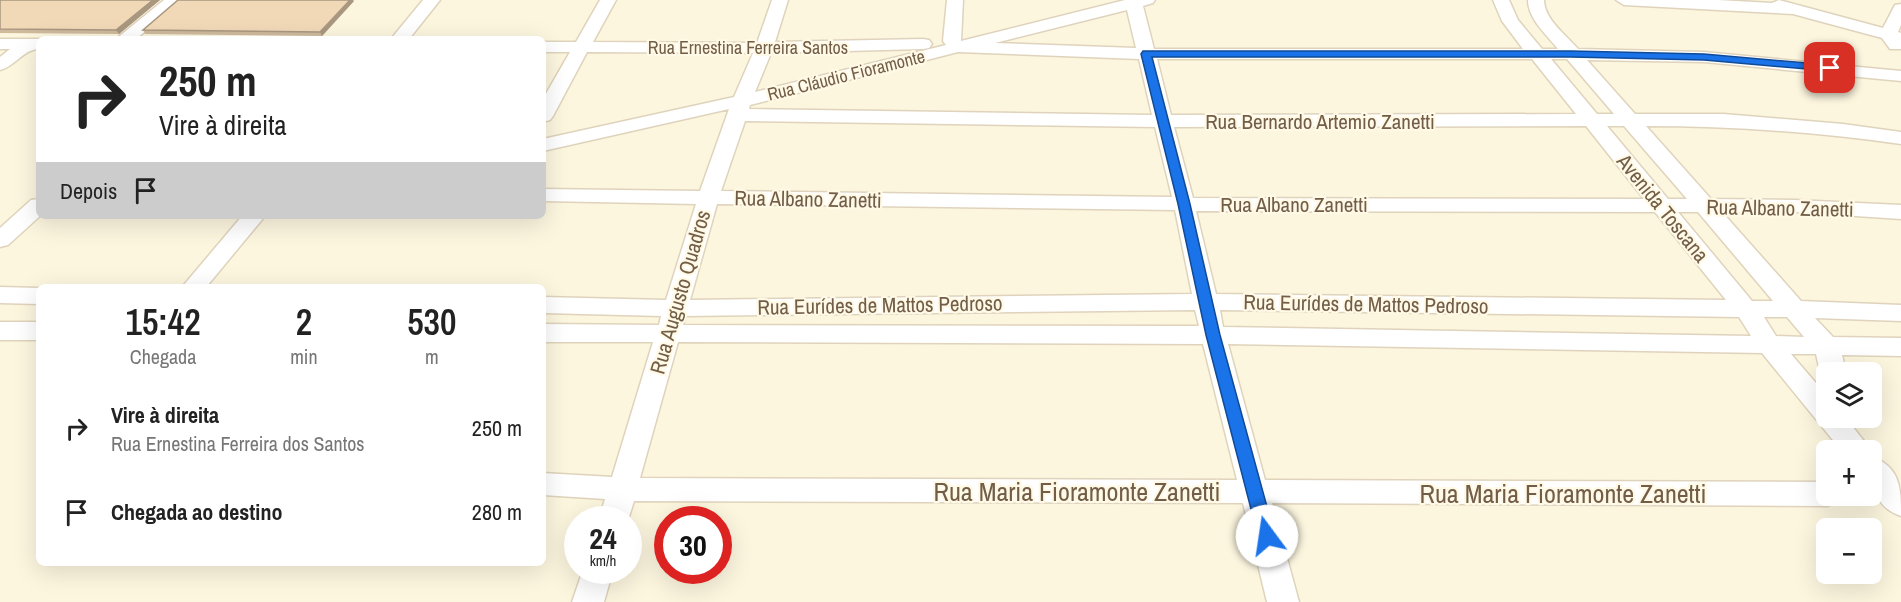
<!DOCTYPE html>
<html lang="pt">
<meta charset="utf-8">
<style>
body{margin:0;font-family:"Archivo Narrow",sans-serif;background:#f6f6f6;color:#222;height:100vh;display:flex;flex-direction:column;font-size:22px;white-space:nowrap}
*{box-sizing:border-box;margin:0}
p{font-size:20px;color:#767676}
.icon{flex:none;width:33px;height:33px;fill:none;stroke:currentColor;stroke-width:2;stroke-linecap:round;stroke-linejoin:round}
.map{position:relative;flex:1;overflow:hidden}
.side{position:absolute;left:36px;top:284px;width:510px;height:282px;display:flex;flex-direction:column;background:#fff;border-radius:9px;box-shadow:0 6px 24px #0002}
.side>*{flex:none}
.guide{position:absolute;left:36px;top:36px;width:510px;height:183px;border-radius:9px;box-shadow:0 6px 24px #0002;background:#fff;color:#222;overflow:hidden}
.tools{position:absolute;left:1816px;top:362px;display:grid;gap:12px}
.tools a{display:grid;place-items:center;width:66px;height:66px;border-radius:9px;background:#fff;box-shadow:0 6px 24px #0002;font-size:30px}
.speed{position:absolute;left:564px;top:506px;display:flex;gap:12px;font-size:30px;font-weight:700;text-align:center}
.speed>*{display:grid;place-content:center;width:78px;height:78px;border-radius:50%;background:#fff;box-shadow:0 6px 24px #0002;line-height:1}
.speed small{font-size:15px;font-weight:400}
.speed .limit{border:9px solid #d22;background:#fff;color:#111}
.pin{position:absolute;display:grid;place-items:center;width:51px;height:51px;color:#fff;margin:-26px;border-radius:12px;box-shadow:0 3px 9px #0006}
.me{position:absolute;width:66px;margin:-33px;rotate:346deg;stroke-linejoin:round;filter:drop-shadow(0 0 4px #0008)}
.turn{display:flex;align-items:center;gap:21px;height:126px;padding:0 24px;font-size:27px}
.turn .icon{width:78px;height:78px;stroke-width:2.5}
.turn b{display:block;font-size:42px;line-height:51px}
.then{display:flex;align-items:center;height:57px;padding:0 24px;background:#0003;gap:12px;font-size:22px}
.eta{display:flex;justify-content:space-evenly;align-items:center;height:102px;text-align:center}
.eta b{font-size:36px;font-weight:600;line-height:42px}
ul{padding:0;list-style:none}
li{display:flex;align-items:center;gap:18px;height:84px;padding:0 24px}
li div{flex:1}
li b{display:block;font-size:22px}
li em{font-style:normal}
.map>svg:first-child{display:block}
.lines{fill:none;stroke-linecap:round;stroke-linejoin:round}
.minor-casing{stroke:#dfd3bc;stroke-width:3}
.minor{fill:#fff;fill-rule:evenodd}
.wall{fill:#cfba9d}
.shaded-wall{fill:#a99780}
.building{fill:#f1d8b7;stroke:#a99780;stroke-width:1.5}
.route{fill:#1a73e8;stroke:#114b97;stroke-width:1.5}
.labels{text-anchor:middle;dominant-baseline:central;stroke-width:4.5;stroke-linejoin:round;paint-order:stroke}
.far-street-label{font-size:18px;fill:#725e48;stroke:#fff9e5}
.street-label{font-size:21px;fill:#725e48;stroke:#fff9e5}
.near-street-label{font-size:26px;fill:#725e48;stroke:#fff9e5}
</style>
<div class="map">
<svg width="1901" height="602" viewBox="0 0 1901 602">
<rect width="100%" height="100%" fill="#fcf6df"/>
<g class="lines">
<g class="minor-casing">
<g id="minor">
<polygon points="164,0 182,0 136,39 116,39"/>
<polygon points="423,0 440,0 409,39 391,39"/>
<path d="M600,0H616L593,42L757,43L772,0H788L775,42L923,39L929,40L932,44L929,48L923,49L771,53L755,92L946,45L943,41L947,0H963L961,41L1125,0H1155L1153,3L1143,6L1154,49H1523L1502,21L1493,0H1509L1518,20L1542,49H1558C1547,35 1528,19 1528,0H1544C1544,19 1566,35 1578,49L1704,52L1901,71V81L1704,62L1587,60L1635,114H1723L1843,124L1901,132V144C1816,132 1732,126 1646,126L1711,199L1795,200L1901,205V219L1795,212H1722L1801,301L1901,305V321L1815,318L1833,337L1901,338V356L1842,355L1846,372H1827V379L1820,372L1816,354H1791L1827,396V417H1845L1871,450H1841L1762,353L1228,344L1265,480L1827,482V495H1841L1837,502L1827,506L1272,503L1299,602H1267L1243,503L634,501L628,520L599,519L605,499L543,495V473L612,477L653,342H543V324L659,325L661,316L543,313V297L666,300L696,204L543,201V189L700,191L729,109L543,151V139L734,97L753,53L587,52L553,116L550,120L543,122V99L570,52H543V42H576ZM1127,10L1136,48L995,43ZM958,52L1139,59L1152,115L749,109L750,105ZM1157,59H1532L1576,114L1171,115ZM1551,59H1567L1614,114H1597ZM745,121L1155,127L1172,197L721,191ZM1586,126L1644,199L1193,198L1174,127ZM1607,126H1624L1687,199H1668ZM717,204L1175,210L1192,294L690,300ZM1196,211L1655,212L1726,300L1216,294ZM1678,212H1698L1773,301H1752ZM1195,310L1199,326L683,325L686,316ZM1220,310L1739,317L1751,336L1223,327ZM1764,317H1787L1804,337L1776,336ZM678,342L1203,344L1237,480L640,478Z"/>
<polygon points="1616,0 1718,0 1772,3 1779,0 1883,28 1895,5 1901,4 1901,25 1898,32 1901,33 1901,49 1890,49 1882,38 1793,14 1624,5"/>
<path d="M0,39H40L39,49C24,49 14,67 0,70V57L10,49H0Z"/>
<polygon points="39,199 40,216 8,245 0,247 0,228 31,200"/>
<polygon points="242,216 265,216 207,286 183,286"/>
<polygon points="0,287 39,288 39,304 0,303"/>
<rect x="0" y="322" width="39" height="18"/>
<path d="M1872,457C1901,467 1901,490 1901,516C1872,506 1872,483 1872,457Z"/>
<polygon points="583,570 613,570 604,602 572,602"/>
</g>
</g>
<use href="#minor" class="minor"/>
</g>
<g class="wall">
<polygon points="0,0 160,0 119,34 0,33"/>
<polygon points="354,1 322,36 145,34 143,30"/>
</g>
<g class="shaded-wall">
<polygon points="153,0 160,0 119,34 116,30"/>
<polygon points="350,0 353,0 354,1 322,36 320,32"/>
</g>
<g class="building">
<polygon points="0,0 153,0 116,30 0,29"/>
<polygon points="178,0 350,0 320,32 143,30"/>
</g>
<polygon class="route" points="1143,51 1571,51 1704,54 1830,65 1836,68 1830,71 1704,60 1571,57 1152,57 1190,204 1220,335 1275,536 1273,541 1267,543 1261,541 1258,536 1206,335 1178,204 1141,54"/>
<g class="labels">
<g class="far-street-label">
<text x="748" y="47">Rua Ernestina Ferreira Santos</text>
<text transform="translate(846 75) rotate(-14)">Rua Cláudio Fioramonte</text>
</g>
<g class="street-label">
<text x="1320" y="121">Rua Bernardo Artemio Zanetti</text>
<text transform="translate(808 199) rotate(1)">Rua Albano Zanetti</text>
<text x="1294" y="204">Rua Albano Zanetti</text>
<text transform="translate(1663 208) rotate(51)">Avenida Toscana</text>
<text transform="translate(1780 208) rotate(1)">Rua Albano Zanetti</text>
<text transform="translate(680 292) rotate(-74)">Rua Augusto Quadros</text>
<text transform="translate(1366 304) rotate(1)">Rua Eurídes de Mattos Pedroso</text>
<text transform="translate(880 305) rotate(-1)">Rua Eurídes de Mattos Pedroso</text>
</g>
<g class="near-street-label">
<text x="1077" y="491">Rua Maria Fioramonte Zanetti</text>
<text x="1563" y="493">Rua Maria Fioramonte Zanetti</text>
</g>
</g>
</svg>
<div class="tools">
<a><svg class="icon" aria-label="layers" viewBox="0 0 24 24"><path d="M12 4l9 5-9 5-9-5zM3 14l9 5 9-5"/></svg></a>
<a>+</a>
<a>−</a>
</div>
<div class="speed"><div>24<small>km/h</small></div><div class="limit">30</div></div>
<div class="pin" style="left:1830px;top:68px;background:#d93025"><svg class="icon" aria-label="arrive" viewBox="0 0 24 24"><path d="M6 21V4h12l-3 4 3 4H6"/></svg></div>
<svg class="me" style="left:1267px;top:536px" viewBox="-20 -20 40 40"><circle r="19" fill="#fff"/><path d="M0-13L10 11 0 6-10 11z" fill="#1a73e8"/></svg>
<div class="guide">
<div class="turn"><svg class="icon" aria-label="right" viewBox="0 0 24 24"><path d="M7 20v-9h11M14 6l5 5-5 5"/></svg><div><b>250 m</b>Vire à direita</div></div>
<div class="then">Depois<svg class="icon" aria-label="arrive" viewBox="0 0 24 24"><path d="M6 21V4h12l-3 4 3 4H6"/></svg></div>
</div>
<section class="side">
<div class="eta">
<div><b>15:42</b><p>Chegada</p></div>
<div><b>2</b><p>min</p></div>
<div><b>530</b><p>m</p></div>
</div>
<ul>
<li><svg class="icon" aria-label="right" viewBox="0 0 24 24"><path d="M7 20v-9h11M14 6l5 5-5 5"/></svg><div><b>Vire à direita</b><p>Rua Ernestina Ferreira dos Santos</p></div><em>250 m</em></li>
<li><svg class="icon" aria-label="arrive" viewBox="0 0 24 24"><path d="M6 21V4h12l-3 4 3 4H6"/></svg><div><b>Chegada ao destino</b></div><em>280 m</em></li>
</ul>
</section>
</div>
